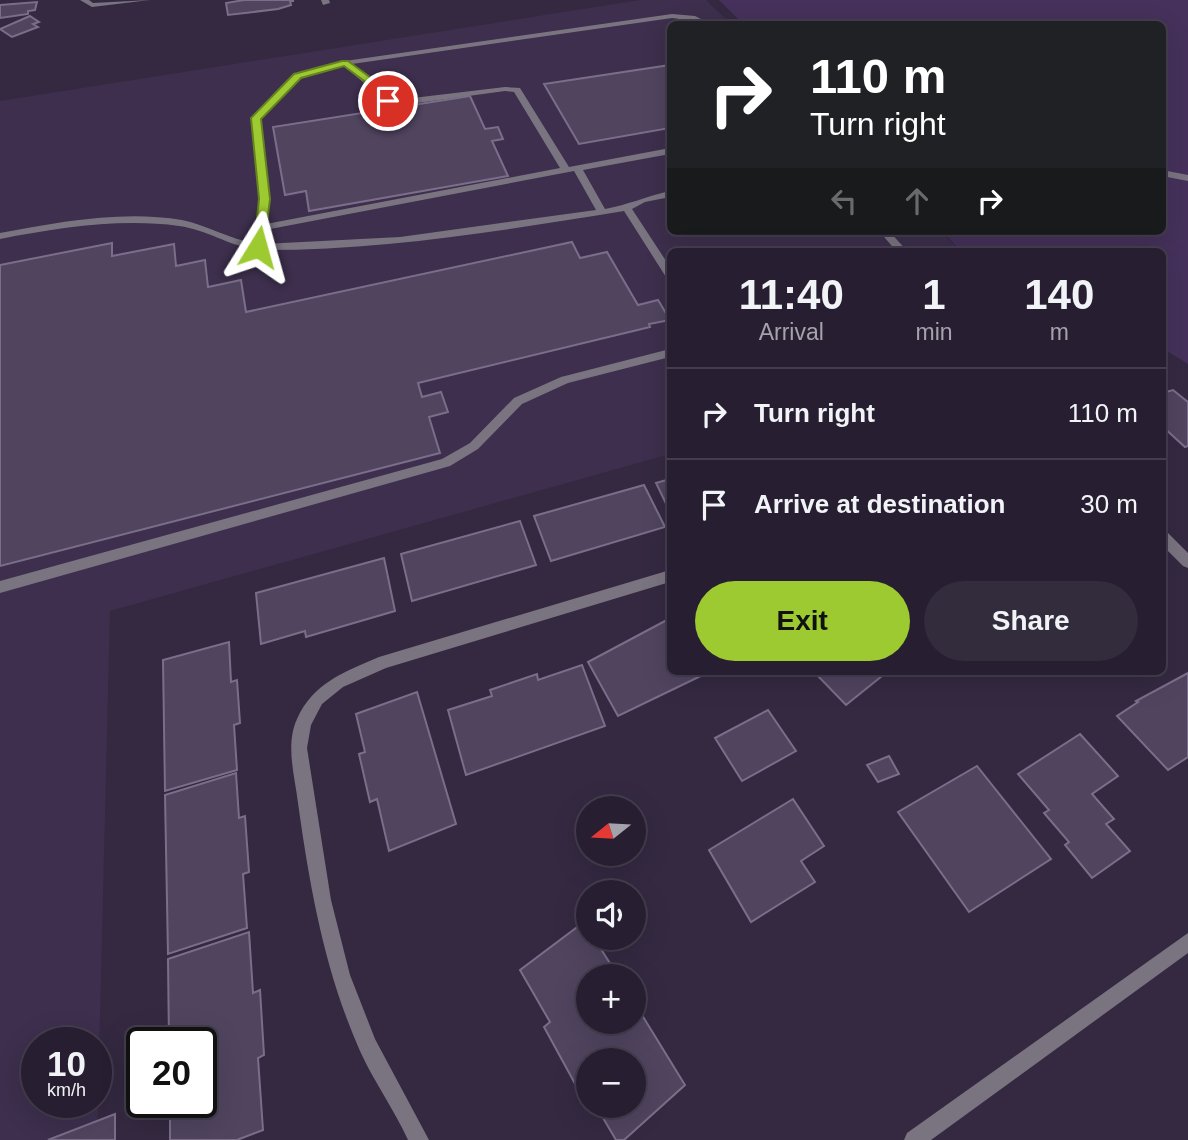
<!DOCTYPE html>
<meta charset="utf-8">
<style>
body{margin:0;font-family:Helvetica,sans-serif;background:#332c3d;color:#f1f3f6;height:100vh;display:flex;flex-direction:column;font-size:26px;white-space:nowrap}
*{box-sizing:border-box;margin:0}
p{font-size:23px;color:#a4a2ab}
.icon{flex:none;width:38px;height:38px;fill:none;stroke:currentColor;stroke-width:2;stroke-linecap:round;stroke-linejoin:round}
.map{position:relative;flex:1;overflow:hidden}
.details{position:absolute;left:667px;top:248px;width:499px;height:427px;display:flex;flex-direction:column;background:#271f31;border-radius:10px;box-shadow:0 7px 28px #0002,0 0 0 2px #433d4d}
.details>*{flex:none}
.top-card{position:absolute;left:667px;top:21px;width:499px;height:214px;border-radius:10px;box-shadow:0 7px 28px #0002,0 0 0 2px #433d4d;background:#202124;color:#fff;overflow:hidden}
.needle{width:46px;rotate:252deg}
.buttons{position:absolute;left:576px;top:796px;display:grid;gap:14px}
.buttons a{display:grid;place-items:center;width:70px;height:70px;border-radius:50%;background:#271f31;box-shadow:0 7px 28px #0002,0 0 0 2px #433d4d;font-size:35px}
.speed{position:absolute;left:21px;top:1027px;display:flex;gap:14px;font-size:35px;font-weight:700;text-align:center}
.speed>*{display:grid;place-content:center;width:91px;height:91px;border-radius:50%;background:#271f31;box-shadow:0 7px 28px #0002,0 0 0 2px #433d4d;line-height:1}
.speed small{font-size:18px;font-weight:400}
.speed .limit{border:4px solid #111;border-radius:10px;background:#fff;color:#111}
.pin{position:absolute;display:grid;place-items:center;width:60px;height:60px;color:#fff;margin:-30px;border:4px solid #fff;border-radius:50%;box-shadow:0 2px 7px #0007}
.me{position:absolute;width:77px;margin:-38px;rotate:8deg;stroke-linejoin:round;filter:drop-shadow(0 0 5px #0008)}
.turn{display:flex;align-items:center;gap:24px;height:147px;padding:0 28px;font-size:32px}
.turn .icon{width:91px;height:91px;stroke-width:2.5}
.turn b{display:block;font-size:49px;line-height:60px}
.lanes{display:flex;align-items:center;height:66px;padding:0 28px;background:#0003;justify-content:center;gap:35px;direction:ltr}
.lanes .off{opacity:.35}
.eta{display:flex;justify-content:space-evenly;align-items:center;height:119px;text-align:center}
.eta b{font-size:42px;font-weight:600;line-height:49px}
.action{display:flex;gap:14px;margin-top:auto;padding:14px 28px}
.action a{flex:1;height:80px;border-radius:42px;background:#9dca30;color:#111;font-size:28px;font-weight:600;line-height:80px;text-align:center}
.action a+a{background:#332c3d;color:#f1f3f6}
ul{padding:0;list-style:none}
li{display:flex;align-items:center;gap:21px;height:91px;padding:0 28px;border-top:2px solid #433d4d}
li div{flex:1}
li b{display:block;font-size:26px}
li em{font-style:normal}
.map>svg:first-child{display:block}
.built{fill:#3d2f4d;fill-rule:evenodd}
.green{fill:#45315b}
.building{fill:#50445f;stroke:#7a6e8a;stroke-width:2}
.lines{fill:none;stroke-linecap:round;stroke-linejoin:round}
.service{fill:#7a7481;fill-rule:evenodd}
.minor{fill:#7a7481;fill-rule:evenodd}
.tertiary{fill:#7a7481;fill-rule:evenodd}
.route{fill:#9dca30;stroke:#66831f;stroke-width:2}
</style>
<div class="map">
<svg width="1188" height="1140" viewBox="0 0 1188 1140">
<rect width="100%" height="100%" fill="#342941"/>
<path class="built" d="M640,0H706L731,24H670V231H940L962,252H670V454L110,611L97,1140H0V101ZM37,1043H96V1102H37Z"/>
<polygon class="green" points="719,0 1188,0 1188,364 1162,348 1162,252 962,252 942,231 1162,231 1162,24 743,24"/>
<g class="building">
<polygon points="244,0 293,0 293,1 290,1 291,5 278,9 228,15 226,3"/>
<polygon points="37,2 35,10 28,11 28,14 0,18 0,5"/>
<polygon points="30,16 39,22 33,24 38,27 12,37 0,29"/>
<polygon points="670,65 670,128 579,144 544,84"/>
<polygon points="470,96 485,129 498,127 503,139 492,141 508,176 309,211 306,191 285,195 273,127"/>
<polygon points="572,242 580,258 607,252 638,305 658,300 670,320 649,324 650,327 418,383 422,397 441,392 448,412 429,417 440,453 0,566 0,265 112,243 112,256 174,244 176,266 205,260 208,287 241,280 246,312"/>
<polygon points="1173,390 1188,402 1188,446 1185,447 1162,426 1162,393"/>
<polygon points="670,479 670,512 656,483"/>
<polygon points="644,485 665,527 551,561 534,516"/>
<polygon points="520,521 536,565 412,601 401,554"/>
<polygon points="384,558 395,611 306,637 305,631 261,644 256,593"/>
<polygon points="665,621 670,624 670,672 709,672 618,716 588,662"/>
<polygon points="229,642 231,682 237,680 240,723 234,725 237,770 165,791 163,660"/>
<polygon points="582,665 605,726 466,775 448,710 492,696 490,690 537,674 538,680"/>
<polygon points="814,672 887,672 846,705"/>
<polygon points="1188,673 1188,757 1168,770 1117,716 1138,702 1136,701"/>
<polygon points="417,692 456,824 389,851 377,799 370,802 359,754 365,752 356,714"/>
<polygon points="768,710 796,751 742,781 715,738"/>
<polygon points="1080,734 1118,776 1092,794 1114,819 1106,824 1130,851 1092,878 1065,845 1069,842 1044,813 1049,810 1018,774"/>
<polygon points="889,756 899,774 878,782 867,765"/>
<polygon points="977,766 1051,859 969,912 898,812"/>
<polygon points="236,773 239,818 245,816 249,872 243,874 247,928 168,954 165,795"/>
<polygon points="793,799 824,846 801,861 815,882 751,922 709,850"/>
<polygon points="584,922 588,938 594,938 618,976 588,976 588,1022 634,1022 634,1002 685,1085 624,1140 616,1140 596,1106 634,1106 634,1060 588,1060 588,1091 585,1086 579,1091 544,1027 550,1022 520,970"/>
<polygon points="249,932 253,993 260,990 264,1055 258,1058 263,1130 237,1140 170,1140 170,1102 201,1102 201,1043 169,1043 168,959"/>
<polygon points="115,1114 115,1140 48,1140"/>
</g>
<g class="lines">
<g class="service">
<polygon points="321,0 329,0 330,3 323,5"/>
<path d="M672,14L695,16L711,24C699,25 685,19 672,18L352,64L396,100L505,87L520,88L569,167L670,148V154L583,170L605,209C627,205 648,196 670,191V197L645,202L632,209L670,267V278L666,277L624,211C506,230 386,250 266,250C234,250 210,230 179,226C120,218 58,228 0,239V233C59,222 122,210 182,220C207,225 229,239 254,243L260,199L252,118L295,74L345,61ZM344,66L383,99L395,106L505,91L514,92L560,168L266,224L270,199L260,118L301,78ZM574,171L596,210L400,237L263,244L265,230Z"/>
<polygon points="1162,170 1188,175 1188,181 1162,176"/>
<polygon points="879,231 889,231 908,252 897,252"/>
<polygon points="670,349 670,357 568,383 522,404 478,449 450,466 0,593 0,581 442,459 470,443 514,398 561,377"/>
</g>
<g class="minor">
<polygon points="80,0 89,0 93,3 150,0 92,7"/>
<polygon points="1162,530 1167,532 1188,553 1188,568 1183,566 1162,545"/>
<path d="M670,570V582L386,668L343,687L322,704L311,725L307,748L331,900L350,975L375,1039L429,1140H408C394,1109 374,1082 360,1051C325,972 310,889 298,803C295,777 285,745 297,719C313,683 344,672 379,657Z"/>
</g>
<polygon class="tertiary" points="1188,933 1188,953 931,1140 904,1140 907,1133"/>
</g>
<polygon class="route" points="342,61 348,61 382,86 392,101 384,103 375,89 344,66 301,78 261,119 270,199 264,247 254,249 259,199 251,118 294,74"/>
</svg>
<div class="buttons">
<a><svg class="needle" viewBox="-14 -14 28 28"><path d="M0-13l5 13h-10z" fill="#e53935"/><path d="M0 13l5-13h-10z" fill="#a4a2ab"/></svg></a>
<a><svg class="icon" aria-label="sound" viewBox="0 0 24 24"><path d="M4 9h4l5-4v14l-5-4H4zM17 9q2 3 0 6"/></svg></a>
<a>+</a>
<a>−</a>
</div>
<div class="speed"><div>10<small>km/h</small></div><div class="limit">20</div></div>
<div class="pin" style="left:388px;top:101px;background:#d93025"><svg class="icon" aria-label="arrive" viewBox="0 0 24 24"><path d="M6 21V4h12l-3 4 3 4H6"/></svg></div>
<svg class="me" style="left:258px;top:247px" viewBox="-20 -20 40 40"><path d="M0-17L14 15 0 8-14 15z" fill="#9dca30" stroke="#fff" stroke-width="4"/></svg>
<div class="top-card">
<div class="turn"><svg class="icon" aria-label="right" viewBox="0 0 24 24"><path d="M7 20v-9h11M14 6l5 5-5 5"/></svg><div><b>110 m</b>Turn right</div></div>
<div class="lanes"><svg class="icon off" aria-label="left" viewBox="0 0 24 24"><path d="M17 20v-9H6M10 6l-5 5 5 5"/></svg><svg class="icon off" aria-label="ahead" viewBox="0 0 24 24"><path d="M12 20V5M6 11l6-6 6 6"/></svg><svg class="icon" aria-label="right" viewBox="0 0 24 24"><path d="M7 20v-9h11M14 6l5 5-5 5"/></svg></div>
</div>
<section class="details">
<div class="eta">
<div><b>11:40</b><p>Arrival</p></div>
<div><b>1</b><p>min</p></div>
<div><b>140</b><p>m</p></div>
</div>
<ul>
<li><svg class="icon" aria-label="right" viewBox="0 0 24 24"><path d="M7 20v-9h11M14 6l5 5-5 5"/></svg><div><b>Turn right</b></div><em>110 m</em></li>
<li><svg class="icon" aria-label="arrive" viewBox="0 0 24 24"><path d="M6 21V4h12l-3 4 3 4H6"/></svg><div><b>Arrive at destination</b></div><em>30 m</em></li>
</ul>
<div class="action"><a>Exit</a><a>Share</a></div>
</section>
</div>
